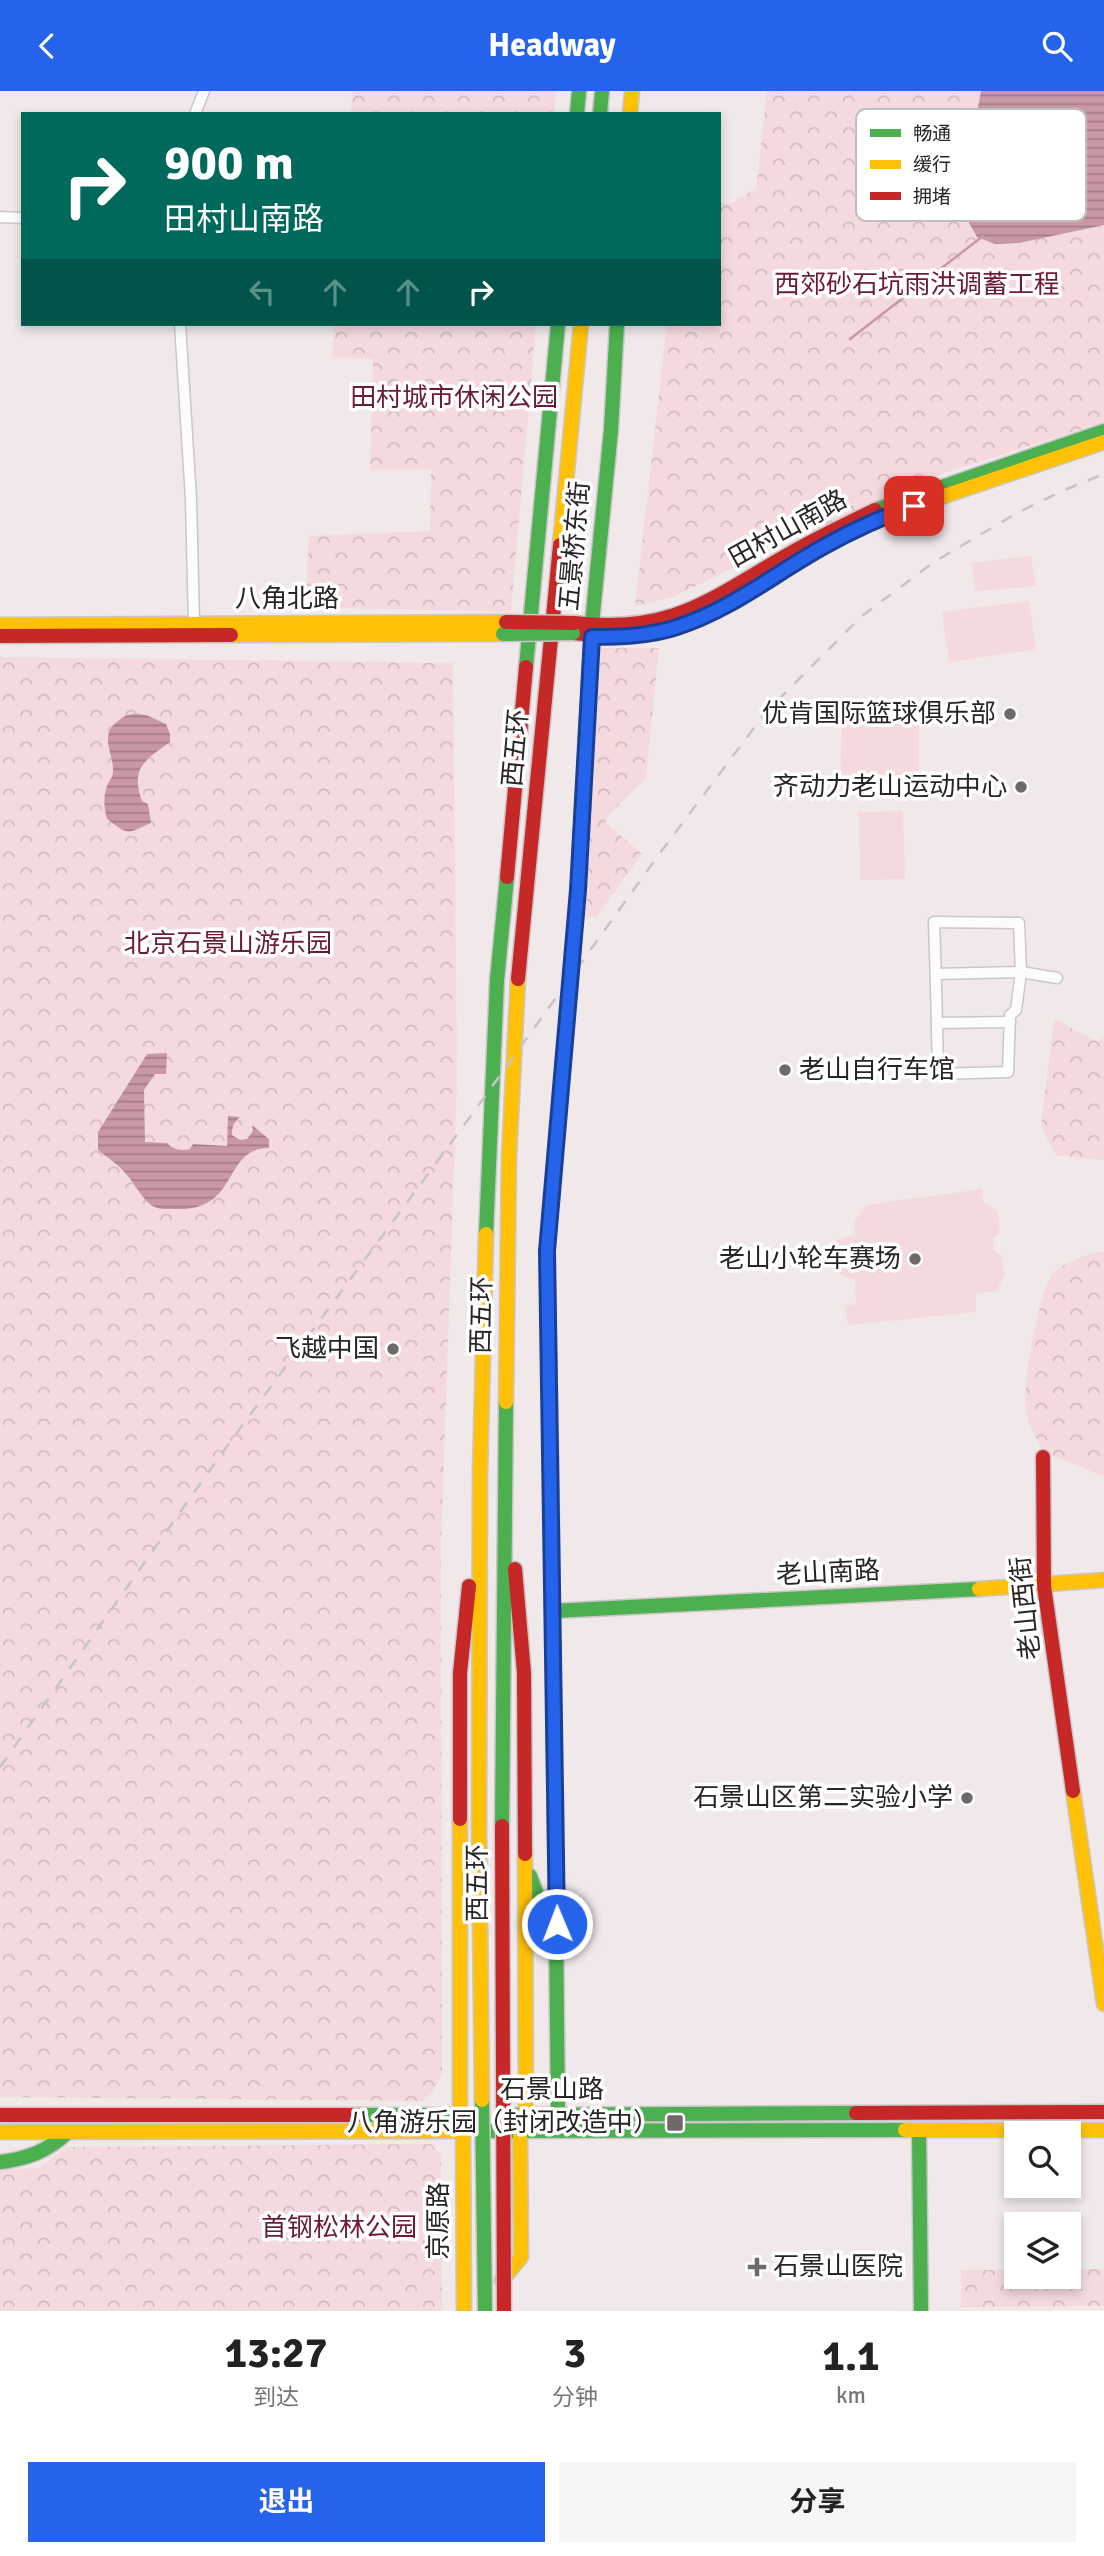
<!DOCTYPE html>
<html lang="zh">
<meta charset="utf-8">
<style>
body{margin:0;font-family:Signika,"Noto Sans SC",sans-serif;background:#f6f6f6;color:#222;height:100vh;display:flex;flex-direction:column;font-size:26px;white-space:nowrap}
*{box-sizing:border-box;margin:0}
p{font-size:23px;color:#767676}
.icon{flex:none;width:38px;height:38px;fill:none;stroke:currentColor;stroke-width:2;stroke-linecap:round;stroke-linejoin:round}
.map{position:relative;height:2220px;overflow:hidden}
.drawer{display:flex;flex-direction:column;background:#fff;flex:1}
.drawer>*{flex:none}
.top-card{position:absolute;left:21px;top:21px;width:700px;height:214px;border-radius:0px;box-shadow:0 4px 10px #0003;background:#00695c;color:#fff;overflow:hidden}
.controls{position:absolute;left:1004px;top:2030px;display:grid;gap:14px}
.controls a{display:grid;place-items:center;width:77px;height:77px;border-radius:0px;background:#fff;box-shadow:0 4px 10px #0003;font-size:35px}
.pin{position:absolute;display:grid;place-items:center;width:60px;height:60px;color:#fff;margin:-30px;border-radius:14px;box-shadow:0 4px 10px #0006}
.me{position:absolute;width:77px;margin:-38px;rotate:359deg;stroke-linejoin:round;filter:drop-shadow(0 0 5px #0008)}
.turn{display:flex;align-items:center;gap:24px;height:147px;padding:0 28px;font-size:32px}
.turn .icon{width:91px;height:91px;stroke-width:2.5}
.turn b{display:block;font-size:49px;line-height:60px}
.lanes{display:flex;align-items:center;height:66px;padding:0 28px;background:#0003;justify-content:center;gap:35px;direction:ltr}
.lanes .off{opacity:.35}
.eta{display:flex;justify-content:space-evenly;align-items:center;height:119px;text-align:center}
.eta b{font-size:42px;font-weight:700;line-height:49px}
.cta{display:flex;gap:14px;margin-top:auto;padding:14px 28px}
.cta a{flex:1;height:80px;border-radius:0px;background:#2563eb;color:#fff;font-size:28px;font-weight:700;line-height:80px;text-align:center}
.cta a+a{background:#f6f6f6;color:#222}
header{display:flex;justify-content:space-between;align-items:center;height:91px;padding:0 28px;background:#2563eb;color:#fff;font-size:32px;font-weight:700}
.map>svg:first-child{display:block}
.grass{fill:#f4dadf}
.forest{fill:url(#forest-crowns)}
.water{fill:url(#water-rules)}
.lines{fill:none;stroke-linecap:round;stroke-linejoin:round}
.stream{stroke:#c998a3;stroke-width:2.5}
.street-casing{stroke:#cbc6c7;stroke-width:13}
.fast-casing{stroke:#cbc6c7;stroke-width:17}
.slow-casing{stroke:#cbc6c7;stroke-width:17}
.jam-casing{stroke:#cbc6c7;stroke-width:17}
.street{stroke:#fdfcfc;stroke-width:10}
.fast{stroke:#4caf50;stroke-width:14}
.slow{stroke:#ffc107;stroke-width:14}
.jam{stroke:#c62828;stroke-width:14}
.rail{stroke:#c6c4c4;stroke-width:2.5;stroke-dasharray:12 12;stroke-linecap:butt}
.fast-bridge-casing{stroke:#cbc6c7;stroke-width:17;stroke-linecap:butt}
.slow-bridge-casing{stroke:#cbc6c7;stroke-width:17;stroke-linecap:butt}
.jam-bridge-casing{stroke:#cbc6c7;stroke-width:17;stroke-linecap:butt}
.fast-bridge{stroke:#4caf50;stroke-width:14}
.slow-bridge{stroke:#ffc107;stroke-width:14}
.jam-bridge{stroke:#c62828;stroke-width:14}
.route-casing{stroke:#184099;stroke-width:18}
.route{stroke:#2563eb;stroke-width:12}
.poi-dot{fill:#6f696a;stroke:#fff;stroke-width:2.5}
.labels{text-anchor:middle;dominant-baseline:central;stroke-width:7;stroke-linejoin:round;paint-order:stroke}
.park-label{font-size:26px;fill:#6b1b35;stroke:#fff}
.street-label{font-size:26px;fill:#292425;stroke:#fff}
.poi-label{font-size:26px;fill:#292425;stroke:#fff;text-anchor:end}
.key{fill:#fff;stroke:#bfbdbe;stroke-width:2}
.key-label{font-size:19px;fill:#292425}
</style>
<header><svg class="icon" aria-label="back" viewBox="0 0 24 24"><path d="M15 5l-7 7 7 7"/></svg>Headway<svg class="icon" aria-label="search" viewBox="0 0 24 24"><circle cx="10" cy="10" r="6"/><path d="M15 15l6 6"/></svg></header>
<div class="map">
<svg width="1104" height="2220" viewBox="0 0 1104 2220">
<defs>
<pattern id="forest-crowns" width="20" height="18" patternUnits="userSpaceOnUse" patternTransform="scale(1.75)"><rect width="20" height="18" fill="#f4dadf"/><path d="M2 6a3 3 0 1 1 6 0M12 15a3 3 0 1 1 6 0" fill="none" stroke="#d1bbbf"/></pattern>
<pattern id="water-rules" width="6" height="5" patternUnits="userSpaceOnUse" patternTransform="scale(1.75)"><rect width="6" height="5" fill="#c998a3"/><path d="M0 2.5h6" fill="none" stroke="#a37c85"/></pattern>
</defs>
<rect width="100%" height="100%" fill="#f0e8e9"/>
<g class="grass">
<polygon points="1031,465 1036,495 976,500 971,472"/>
<polygon points="1029,510 1036,558 949,571 942,521"/>
<polygon points="842,633 919,633 919,686 840,686"/>
<polygon points="903,720 905,788 860,789 859,721"/>
<path d="M982,1098L983,1111L998,1121L1000,1142L993,1147L994,1159L1001,1165L1005,1184L996,1200L976,1203V1221L848,1234L845,1215L856,1213L855,1189L836,1182L827,1172C827,1149 836,1150 855,1144L854,1131L867,1114Z"/>
</g>
<g class="forest">
<polygon points="353,0 556,0 554,23 351,23"/>
<polygon points="767,0 1104,0 1104,331 925,388 670,507 635,515 667,233 719,233 719,111 731,113 756,97"/>
<polygon points="334,233 536,233 511,521 305,516 309,445 430,440 431,378 370,379 373,268 332,266"/>
<polygon points="601,557 659,557 646,687 606,727 606,732 642,763 596,826 585,826"/>
<polygon points="0,566 453,572 457,989 441,1452 442,1984 433,2001 423,2010 0,2006"/>
<polygon points="1054,928 1098,951 1104,946 1104,1069 1056,1064 1041,1036"/>
<path d="M1104,1160V1385H1103L1042,1360C1037,1347 1028,1333 1026,1319C1022,1297 1039,1196 1054,1181C1067,1169 1087,1164 1104,1160Z"/>
<polygon points="431,2053 441,2064 442,2220 0,2220 0,2079 39,2077 67,2056"/>
<polygon points="1069,2178 1104,2178 1104,2215 961,2216 961,2179 1017,2179 1017,2186 1069,2186"/>
</g>
<g class="water">
<polygon points="981,0 1104,0 1104,134 1019,152 995,153 977,146 969,132 962,103"/>
<path d="M138,623L146,624L166,633L170,643V651C145,669 130,677 142,710L148,713L151,732C126,742 131,746 107,728C104,717 103,706 107,695C109,690 113,686 113,681C114,662 98,645 118,630C125,624 128,623 138,623Z"/>
<path d="M167,962L166,983H155L144,999L145,1051L167,1052C173,1059 182,1060 190,1058L193,1053L227,1055L228,1025L240,1026C234,1031 232,1035 232,1044L240,1049L247,1048L253,1040L252,1034L269,1048V1057C222,1057 240,1120 177,1118C168,1118 158,1119 151,1114C141,1106 135,1093 127,1084C119,1074 108,1067 98,1059V1041L147,963Z"/>
</g>
<g class="lines">
<polyline class="stream" points="850,248 983,145"/>
<g class="street-casing">
<g id="street">
<polyline points="195,23 204,0"/>
<polyline points="0,126 23,127"/>
<polyline points="180,233 191,408 194,533"/>
<path d="M936,883L1021,881L1016,919L1010,924L1008,981L938,983C937,932 936,882 934,831L1019,832L1021,881L1057,887"/>
<polyline points="937,932 1010,931"/>
</g>
</g>
<g class="fast-casing">
<g id="fast">
<polyline points="577,23 579,0"/>
<polyline points="600,23 602,0"/>
<polyline points="875,419 1104,340"/>
<polyline points="526,576 558,233"/>
<polyline points="564,965 578,799 593,522 611,339 617,233"/>
<polyline points="486,1143 497,889 507,786"/>
<polyline points="551,1368 558,2024"/>
<polyline points="554,1520 979,1498"/>
<polyline points="502,1735 506,1311"/>
<polyline points="530,1785 557,1859"/>
<polyline points="359,2024 460,2024"/>
<polyline points="513,2024 856,2022"/>
<polyline points="919,2039 921,2220"/>
<polyline points="489,2040 905,2039"/>
<path d="M0,2071C27,2068 48,2060 68,2041"/>
</g>
</g>
<g class="slow-casing">
<g id="slow">
<polyline points="630,23 632,0"/>
<polyline points="560,454 581,233"/>
<polyline points="773,486 838,448 888,424 1104,351"/>
<polyline points="0,534 506,531"/>
<polyline points="231,544 503,543"/>
<polyline points="506,1311 509,1065 518,888"/>
<polyline points="551,1368 547,1159 564,965"/>
<polyline points="979,1498 1104,1489"/>
<polyline points="1073,1700 1104,1913"/>
<polyline points="460,1728 460,2024 463,2040 464,2220"/>
<polyline points="479,1735 480,1383 486,1143"/>
<polyline points="525,1763 526,2024"/>
<polyline points="905,2039 1104,2039"/>
<polyline points="0,2041 463,2040"/>
<polyline points="502,2189 521,2166 520,2040 523,2031"/>
</g>
</g>
<g class="jam-casing">
<g id="jam">
<path d="M574,532C673,543 708,509 789,463C817,447 846,433 875,419"/>
<path d="M573,542C657,552 703,529 773,486"/>
<polyline points="0,545 231,544"/>
<polyline points="507,786 526,576"/>
<polyline points="518,888 560,454"/>
<polyline points="1043,1366 1044,1495 1073,1700"/>
<polyline points="515,1478 524,1582 525,1763"/>
<polyline points="460,1728 460,1582 469,1495"/>
<polyline points="856,2022 1104,2021"/>
<polyline points="0,2024 359,2024"/>
</g>
</g>
<use href="#street" class="street"/>
<use href="#fast" class="fast"/>
<use href="#slow" class="slow"/>
<use href="#jam" class="jam"/>
<polyline class="rail" points="0,1676 222,1362 473,1022 663,758 766,621 862,525 934,471 1017,422 1062,400 1104,383"/>
<g class="fast-bridge-casing">
<g id="fast-bridge">
<polyline points="503,543 573,542"/>
<polyline points="482,2009 485,2220"/>
</g>
</g>
<g class="slow-bridge-casing">
<polyline id="slow-bridge" points="479,1735 482,2009"/>
</g>
<g class="jam-bridge-casing">
<g id="jam-bridge">
<polyline points="506,531 574,532"/>
<polyline points="502,1735 504,2220"/>
</g>
</g>
<use href="#fast-bridge" class="fast-bridge"/>
<use href="#slow-bridge" class="slow-bridge"/>
<use href="#jam-bridge" class="jam-bridge"/>
</g>
<g class="lines">
<g class="route-casing">
<path id="route" d="M557,1833L547,1160L578,799L592,546C620,546 650,545 677,536C730,519 773,484 821,457C851,440 881,426 914,415"/>
</g>
<use href="#route" class="route"/>
</g>
<g class="poi-dot">
<circle cx="1010" cy="623" r="7"/>
<circle cx="1021" cy="696" r="7"/>
<circle cx="785" cy="979" r="7"/>
<circle cx="915" cy="1168" r="7"/>
<circle cx="393" cy="1258" r="7"/>
<circle cx="967" cy="1707" r="7"/>
<rect x="666" y="2023" width="18" height="18" rx="3.5"/>
<path d="M753.5 2165.5h7v7h7v7h-7v7h-7v-7h-7v-7h7z"/>
</g>
<g class="labels">
<g class="park-label">
<text x="917" y="194">西郊砂石坑雨洪调蓄工程</text>
<text x="454" y="307">田村城市休闲公园</text>
<text x="228" y="853">北京石景山游乐园</text>
<text x="339" y="2137">首钢松林公园</text>
</g>
<g class="street-label">
<text transform="translate(788 438) rotate(-29)">田村山南路</text>
<text transform="translate(575 455) rotate(-85)">五景桥东街</text>
<text x="287" y="508">八角北路</text>
<text transform="translate(516 657) rotate(-85)">西五环</text>
<text transform="translate(482 1224) rotate(-89)">西五环</text>
<text transform="translate(828 1482) rotate(-3)">老山南路</text>
<text transform="translate(1026 1517) rotate(-96)">老山西街</text>
<text transform="translate(478 1792) rotate(-90)">西五环</text>
<text x="552" y="1999">石景山路</text>
<text transform="translate(439 2130) rotate(-90)">京原路</text>
</g>
<g class="poi-label">
<text x="996" y="623">优肯国际篮球俱乐部</text>
<text x="1007" y="696">齐动力老山运动中心</text>
<text x="799" y="979" text-anchor="start">老山自行车馆</text>
<text x="901" y="1168">老山小轮车赛场</text>
<text x="379" y="1258">飞越中国</text>
<text x="953" y="1707">石景山区第二实验小学</text>
<text x="659" y="2032">八角游乐园（封闭改造中）</text>
<text x="773" y="2176" text-anchor="start">石景山医院</text>
</g>
</g>
<rect x="856" y="18" width="230" height="112" rx="10" class="key"/>
<rect x="870" y="38" width="31" height="8" fill="#4caf50"/>
<rect x="870" y="69" width="31" height="9" fill="#ffc107"/>
<rect x="870" y="101" width="31" height="8" fill="#c62828"/>
<g class="key-label">
<text x="913" y="49">畅通</text>
<text x="913" y="80">缓行</text>
<text x="913" y="112">拥堵</text>
</g>
</svg>
<div class="controls">
<a><svg class="icon" aria-label="search" viewBox="0 0 24 24"><circle cx="10" cy="10" r="6"/><path d="M15 15l6 6"/></svg></a>
<a><svg class="icon" aria-label="layers" viewBox="0 0 24 24"><path d="M12 4l9 5-9 5-9-5zM3 14l9 5 9-5"/></svg></a>
</div>
<div class="pin" style="left:914px;top:415px;background:#d93025"><svg class="icon" aria-label="arrive" viewBox="0 0 24 24"><path d="M6 21V4h12l-3 4 3 4H6"/></svg></div>
<svg class="me" style="left:557px;top:1833px" viewBox="-20 -20 40 40"><circle r="17" fill="#2563eb" stroke="#fff" stroke-width="3"/><path d="M0-11L8 9 0 5-8 9z" fill="#fff"/></svg>
<div class="top-card">
<div class="turn"><svg class="icon" aria-label="right" viewBox="0 0 24 24"><path d="M7 20v-9h11M14 6l5 5-5 5"/></svg><div><b>900 m</b>田村山南路</div></div>
<div class="lanes"><svg class="icon off" aria-label="left" viewBox="0 0 24 24"><path d="M17 20v-9H6M10 6l-5 5 5 5"/></svg><svg class="icon off" aria-label="ahead" viewBox="0 0 24 24"><path d="M12 20V5M6 11l6-6 6 6"/></svg><svg class="icon off" aria-label="ahead" viewBox="0 0 24 24"><path d="M12 20V5M6 11l6-6 6 6"/></svg><svg class="icon" aria-label="right" viewBox="0 0 24 24"><path d="M7 20v-9h11M14 6l5 5-5 5"/></svg></div>
</div>
</div>
<section class="drawer">
<div class="eta">
<div><b>13:27</b><p>到达</p></div>
<div><b>3</b><p>分钟</p></div>
<div><b>1.1</b><p>km</p></div>
</div>
<div class="cta"><a>退出</a><a>分享</a></div>
</section>
